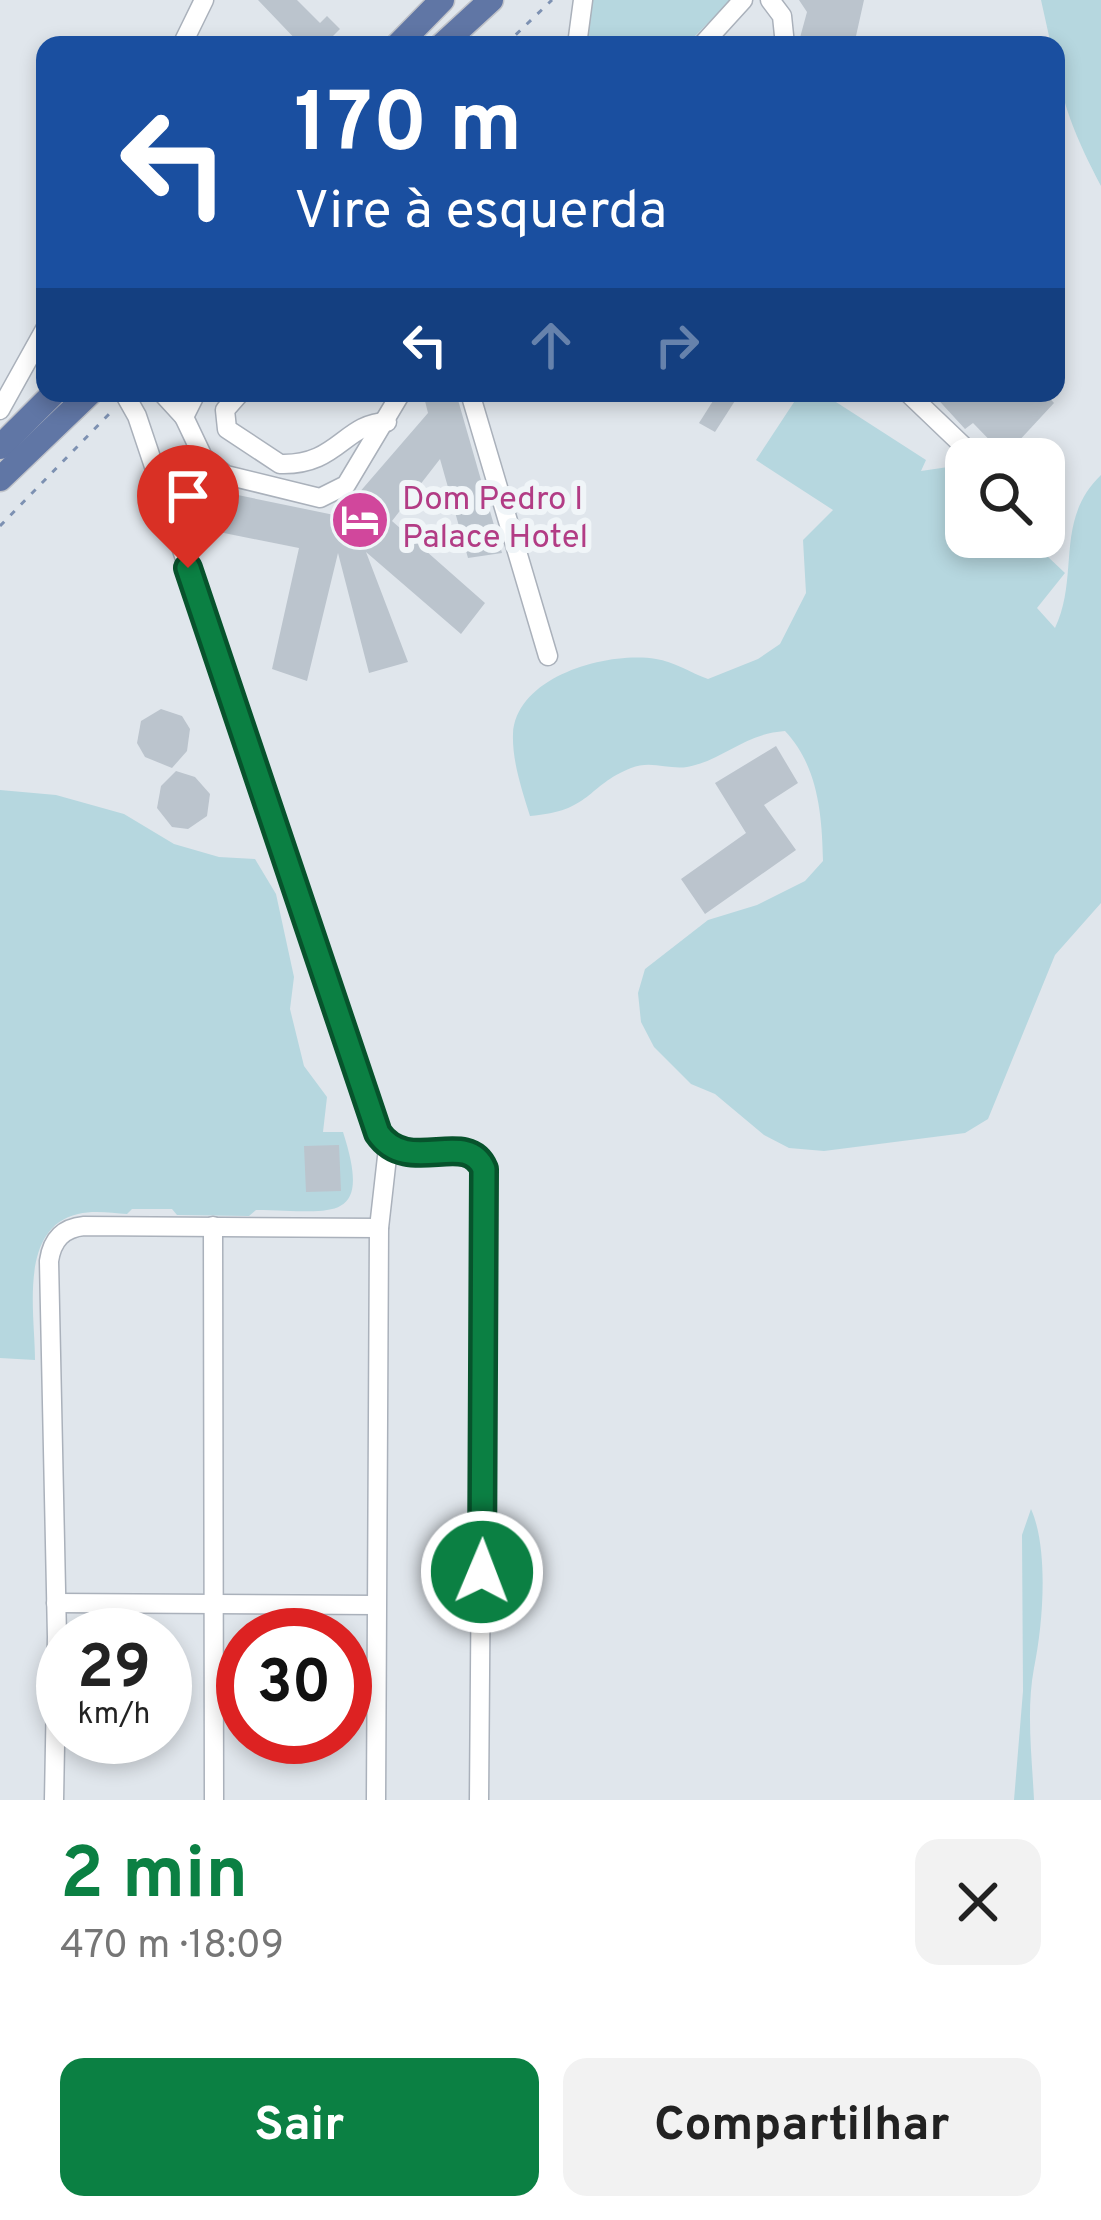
<!DOCTYPE html>
<html lang="pt">
<meta charset="utf-8">
<style>
body{margin:0;font-family:Overpass,sans-serif;background:#f2f2f2;color:#222;height:100vh;display:flex;flex-direction:column;font-size:45px;white-space:nowrap}
*{box-sizing:border-box;margin:0}
p{font-size:39px;color:#767676}
.icon{flex:none;width:66px;height:66px;fill:none;stroke:currentColor;stroke-width:2;stroke-linecap:round;stroke-linejoin:round}
.map{position:relative;height:1800px;overflow:hidden}
.side{display:flex;flex-direction:column;background:#fff;flex:1}
.side>*{flex:none}
.top-card{position:absolute;left:36px;top:36px;width:1029px;height:366px;border-radius:24px;box-shadow:0 6px 18px #0003;background:#1a4fa0;color:#fff;overflow:hidden}
.buttons{position:absolute;left:945px;top:438px;display:grid;gap:24px}
.buttons a{display:grid;place-items:center;width:120px;height:120px;border-radius:24px;background:#fff;box-shadow:0 6px 18px #0003;font-size:60px}
.speed{position:absolute;left:36px;top:1608px;display:flex;gap:24px;font-size:60px;font-weight:700;text-align:center}
.speed>*{display:grid;place-content:center;width:156px;height:156px;border-radius:50%;background:#fff;box-shadow:0 6px 18px #0003;line-height:1}
.speed small{font-size:30px;font-weight:400}
.speed .limit{border:18px solid #d22;background:#fff;color:#111}
.pin{position:absolute;display:grid;place-items:center;width:102px;height:102px;color:#fff;margin:-123px -51px;border-radius:50% 50% 50% 0;rotate:-45deg;box-shadow:0 0 12px #0007}
.pin .icon{rotate:45deg}
.me{position:absolute;width:132px;margin:-66px;rotate:1deg;stroke-linejoin:round;filter:drop-shadow(0 0 9px #0008)}
.turn{display:flex;align-items:center;gap:42px;height:252px;padding:0 60px;font-size:54px}
.turn .icon{width:156px;height:156px;stroke-width:2.5}
.turn b{display:block;font-size:84px;line-height:102px}
.lanes{display:flex;align-items:center;height:114px;padding:0 60px;background:#0003;justify-content:center;gap:60px;direction:ltr}
.lanes .off{opacity:.35}
.round{display:grid;place-items:center;flex:none;width:126px;height:126px;border-radius:24px;background:#f2f2f2}
.headline{display:flex;align-items:center;justify-content:space-between;height:204px;padding:0 60px}
h1{font-size:72px;font-weight:700;line-height:90px;color:#0b8043}
.action{display:flex;gap:24px;margin-top:auto;padding:24px 60px}
.action a{flex:1;height:138px;border-radius:24px;background:#0b8043;color:#fff;font-size:48px;font-weight:700;line-height:138px;text-align:center}
.action a+a{background:#f2f2f2;color:#222}
.map>svg:first-child{display:block}
.green{fill:#b6d7df}
.building{fill:#bbc4cd}
.lines{fill:none;stroke-linecap:round;stroke-linejoin:round}
.minor-casing{stroke:#aab1bb;stroke-width:21}
.major-casing{stroke:#c0c3c9;stroke-width:27}
.path{stroke:#7d91b2;stroke-width:3;stroke-dasharray:6 9;stroke-linecap:butt}
.minor{stroke:#fff;stroke-width:18}
.major{stroke:#6076a5;stroke-width:24}
.route-casing{stroke:#07532c;stroke-width:30}
.route{stroke:#0b8043;stroke-width:21}
.labels{text-anchor:middle;dominant-baseline:central;stroke-width:12;stroke-linejoin:round;paint-order:stroke}
.hotel-label{font-size:33px;fill:#b23c85;stroke:#f0f5f8;text-anchor:start}
</style>
<div class="map">
<svg width="1101" height="1800" viewBox="0 0 1101 1800">
<rect width="100%" height="100%" fill="#e0e6ec"/>
<g class="green">
<polygon points="592,0 731,0 686,45 585,45"/>
<path d="M1041,0H1101V186C1078,142 1056,95 1056,45H1051Z"/>
<path d="M800,393H822L926,460L921,471L955,466L966,470V537H1027L1065,573L1037,608L1055,628C1080,576 1054,520 1101,475V903L1055,955L988,1119L965,1133L824,1151L789,1148L764,1135L715,1094L691,1084L654,1047L641,1022L638,993L645,969L708,920L757,905L805,881L823,861C822,814 818,766 785,731C743,734 724,760 687,767C669,770 651,760 631,768C586,786 592,811 530,816C522,790 512,761 513,734C516,676 608,651 656,659C673,661 691,673 708,679L758,659L780,644L806,593L803,540L833,510L756,460Z"/>
<path d="M0,790L56,795L124,814L174,844L219,857L255,859L276,894L294,977L290,1009L304,1066L327,1097L323,1132H343C374,1228 329,1210 256,1210L249,1216L177,1215L172,1209H132L127,1214C112,1213 94,1210 78,1214C18,1228 35,1313 35,1360L0,1358Z"/>
<path d="M1031,1509C1049,1549 1043,1625 1034,1668C1026,1710 1032,1757 1034,1800H1014L1023,1691L1022,1535Z"/>
</g>
<g class="building">
<polygon points="258,0 297,0 320,23 327,16 340,29 324,45 301,45"/>
<polygon points="799,0 864,0 854,45 798,45 807,12"/>
<polygon points="423,393 456,393 502,553 468,558 440,459 392,521 485,603 461,634 366,552 408,662 369,673 338,553 307,681 272,669 299,548 214,531 223,492 339,516 428,413"/>
<polygon points="718,393 740,393 715,432 699,423"/>
<polygon points="932,393 1045,393 1054,403 1005,456 973,423 965,429"/>
<polygon points="161,709 182,716 190,729 187,751 172,768 145,757 137,743 141,721"/>
<polygon points="776,746 798,783 764,805 796,850 705,914 681,879 746,833 715,783"/>
<polygon points="176,771 195,777 210,794 207,816 188,829 172,827 157,808 161,786"/>
<polygon points="339,1145 341,1191 306,1192 304,1146"/>
</g>
<g class="lines">
<g class="minor-casing">
<g id="minor">
<polyline points="770,0 782,16 785,45"/>
<polyline points="182,45 204,0"/>
<polyline points="577,45 583,0"/>
<polyline points="702,45 743,0"/>
<path d="M124,393L137,416L378,1133C408,1177 467,1128 484,1169L479,1800"/>
<polyline points="162,393 184,417"/>
<polyline points="196,393 184,417 203,457 226,475 320,498 346,485 401,393"/>
<path d="M240,393L225,410L227,429L280,464C338,466 344,423 387,422"/>
<polyline points="470,393 548,656"/>
<polyline points="908,393 977,459"/>
<polyline points="0,410 45,329"/>
<polyline points="213,1226 214,1800"/>
<polyline points="56,1603 376,1605"/>
<path d="M54,1800L57,1637L49,1261C52,1240 63,1228 84,1226L379,1228"/>
<polyline points="376,1800 379,1228 388,1148"/>
</g>
</g>
<g class="major-casing">
<g id="major">
<polyline points="398,45 442,0"/>
<polyline points="442,45 491,0"/>
<polyline points="0,447 54,393"/>
<polyline points="0,479 90,393"/>
</g>
</g>
<g class="path">
<polyline points="505,45 552,0"/>
<polyline points="0,526 113,410"/>
</g>
<use href="#minor" class="minor"/>
<use href="#major" class="major"/>
</g>
<g class="lines">
<g class="route-casing">
<path id="route" d="M188,568L378,1133C408,1177 467,1128 484,1169L482,1572"/>
</g>
<use href="#route" class="route"/>
</g>
<defs>
<g id="hotel-disc" transform="scale(3)"><circle r="9.5" fill="#d1479c" stroke="#f0f5f8"/><path d="M-6-4.5h1.5V1H6V5H4.5V3h-9V5H-6ZM-4 0a1.8 1.8 0 1 1 3.6 0ZM.5 0V-2.5h3Q6-2.5 6 0Z" fill="#fff"/></g>
</defs>
<g fill-rule="evenodd">
<use href="#hotel-disc" x="360" y="520"/>
</g>
<g class="labels">
<g class="hotel-label">
<text x="402" y="501">Dom Pedro I<tspan x="402" dy="38">Palace Hotel</tspan></text>
</g>
</g>
</svg>
<div class="buttons">
<a><svg class="icon" aria-label="search" viewBox="0 0 24 24"><circle cx="10" cy="10" r="6"/><path d="M15 15l6 6"/></svg></a>
</div>
<div class="speed"><div>29<small>km/h</small></div><div class="limit">30</div></div>
<div class="pin" style="left:188px;top:568px;background:#d93025"><svg class="icon" aria-label="arrive" viewBox="0 0 24 24"><path d="M6 21V4h12l-3 4 3 4H6"/></svg></div>
<svg class="me" style="left:482px;top:1572px" viewBox="-20 -20 40 40"><circle r="17" fill="#0b8043" stroke="#fff" stroke-width="3"/><path d="M0-11L8 9 0 5-8 9z" fill="#fff"/></svg>
<div class="top-card">
<div class="turn"><svg class="icon" aria-label="left" viewBox="0 0 24 24"><path d="M17 20v-9H6M10 6l-5 5 5 5"/></svg><div><b>170 m</b>Vire à esquerda</div></div>
<div class="lanes"><svg class="icon" aria-label="left" viewBox="0 0 24 24"><path d="M17 20v-9H6M10 6l-5 5 5 5"/></svg><svg class="icon off" aria-label="ahead" viewBox="0 0 24 24"><path d="M12 20V5M6 11l6-6 6 6"/></svg><svg class="icon off" aria-label="right" viewBox="0 0 24 24"><path d="M7 20v-9h11M14 6l5 5-5 5"/></svg></div>
</div>
</div>
<section class="side">
<div class="headline"><div><h1>2 min</h1><p>470 m · 18:09</p></div><a class="round"><svg class="icon" aria-label="close" viewBox="0 0 24 24"><path d="M6 6l12 12M18 6L6 18"/></svg></a></div>
<div class="action"><a>Sair</a><a>Compartilhar</a></div>
</section>
